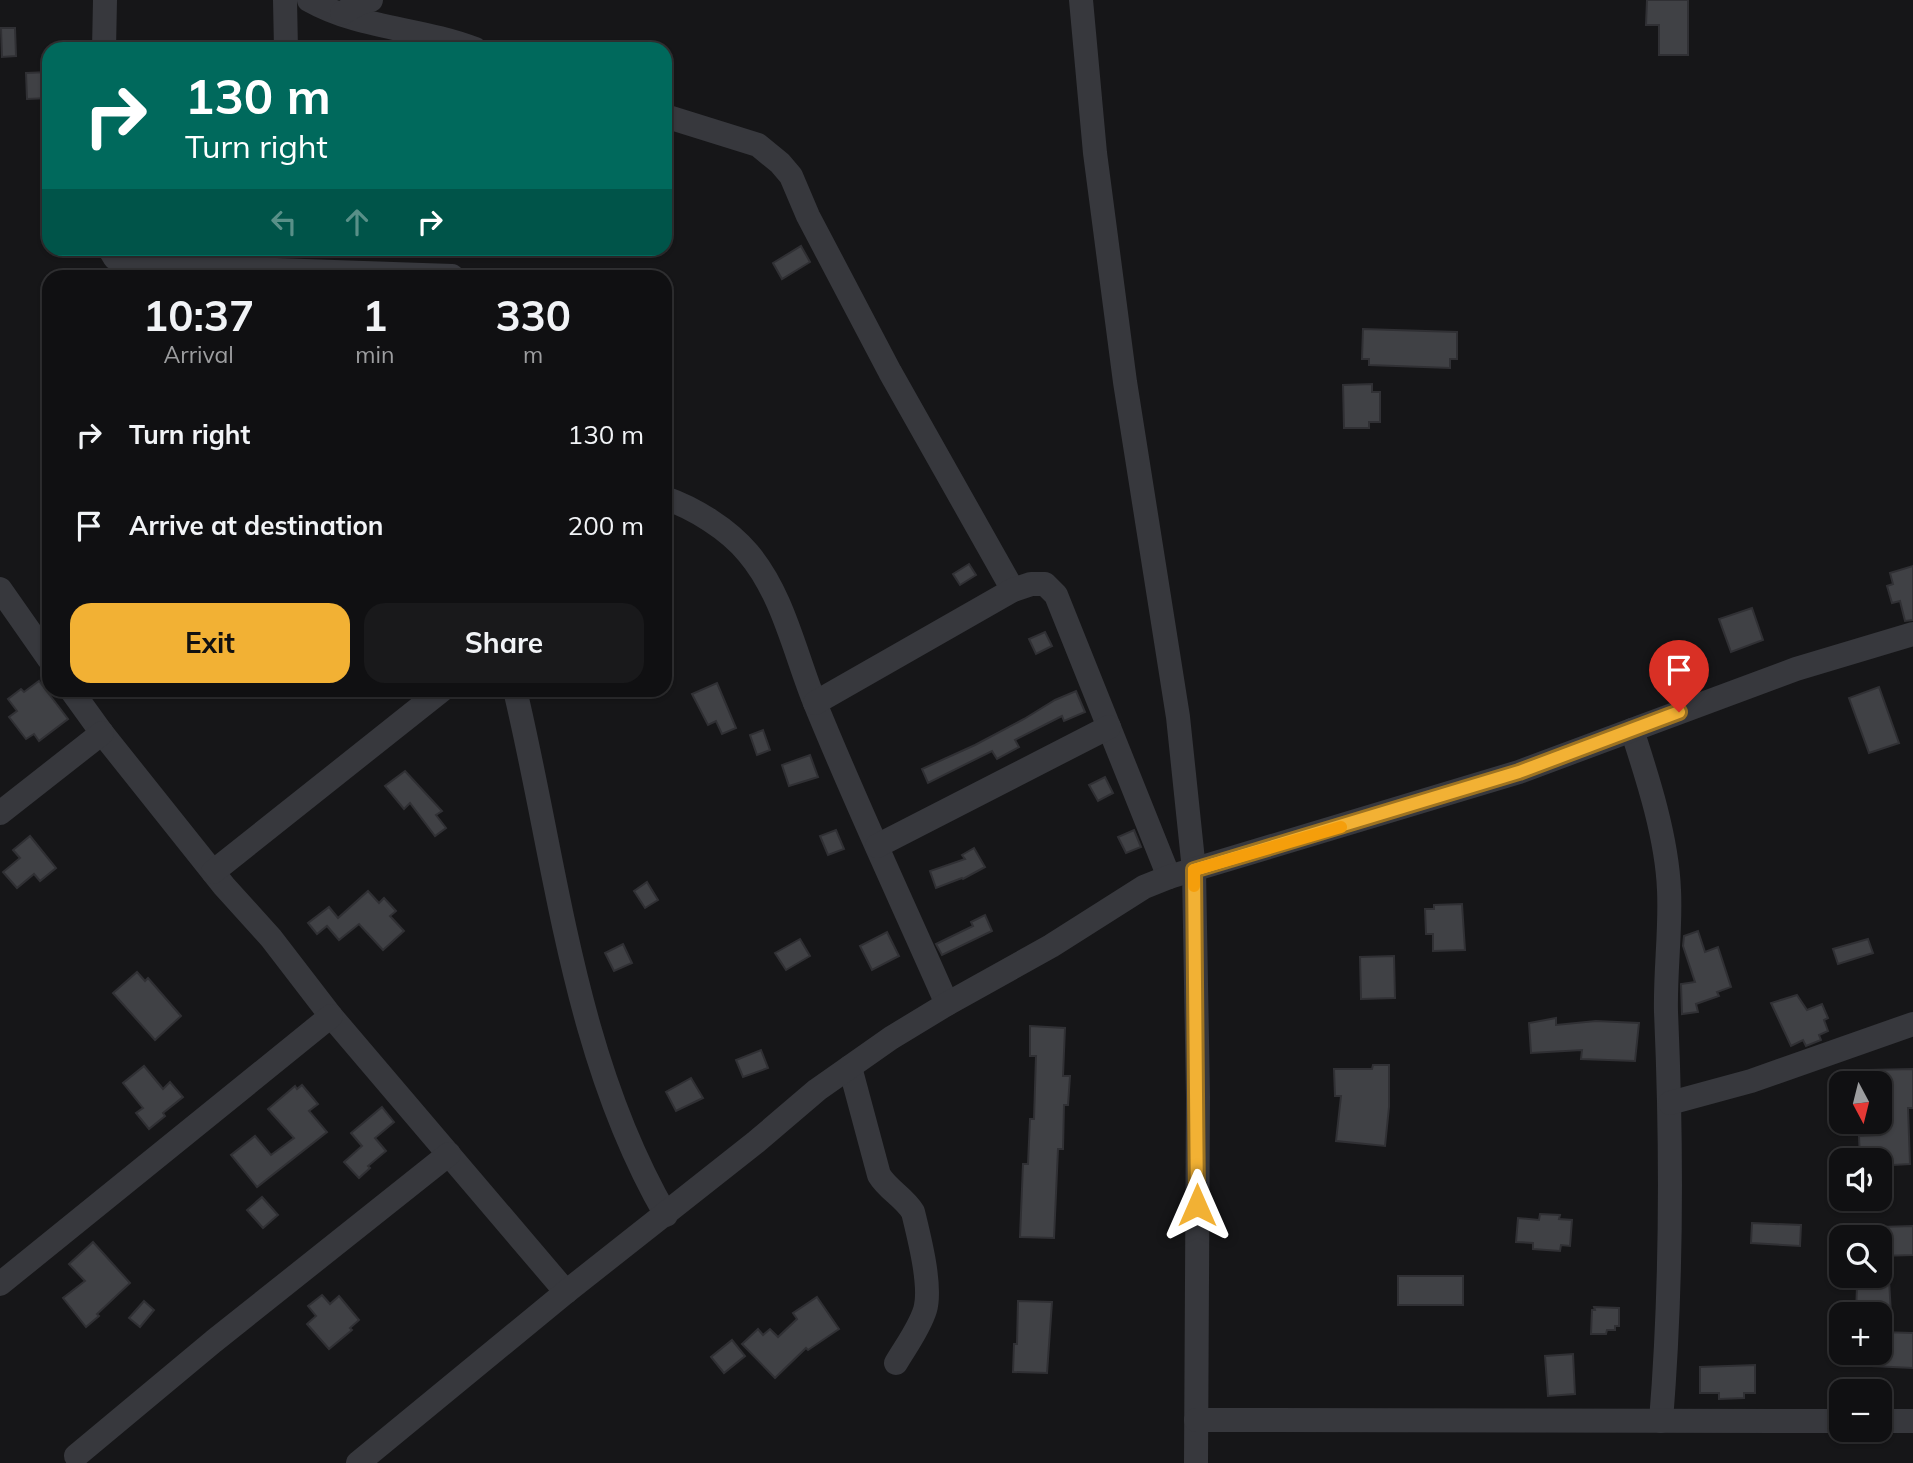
<!DOCTYPE html>
<meta charset="utf-8">
<style>
body{margin:0;font-family:Mulish,sans-serif;background:#19191b;color:#f1f3f6;height:100vh;display:flex;flex-direction:column;font-size:26px;white-space:nowrap}
*{box-sizing:border-box;margin:0}
p{font-size:23px;color:#9c9d9f}
.icon{flex:none;width:38px;height:38px;fill:none;stroke:currentColor;stroke-width:2;stroke-linecap:round;stroke-linejoin:round}
.map{position:relative;flex:1;overflow:hidden}
.side{position:absolute;left:42px;top:270px;width:630px;height:427px;display:flex;flex-direction:column;background:#101012;border-radius:21px;box-shadow:0 2px 5px #0004,0 0 0 2px #303032}
.side>*{flex:none}
.guide{position:absolute;left:42px;top:42px;width:630px;height:214px;border-radius:21px;box-shadow:0 2px 5px #0004,0 0 0 2px #303032;background:#00695c;color:#fff;overflow:hidden}
.needle{width:46px;rotate:173deg}
.tools{position:absolute;left:1829px;top:1071px;display:grid;gap:14px}
.tools a{display:grid;place-items:center;width:63px;height:63px;border-radius:14px;background:#101012;box-shadow:0 2px 5px #0004,0 0 0 2px #303032;font-size:35px}
.pin{position:absolute;display:grid;place-items:center;width:60px;height:60px;color:#fff;margin:-72px -30px;border-radius:50% 50% 50% 0;rotate:-45deg;box-shadow:0 0 7px #0007}
.pin .icon{rotate:45deg}
.me{position:absolute;width:77px;margin:-38px;rotate:0deg;stroke-linejoin:round;filter:drop-shadow(0 0 5px #0008)}
.turn{display:flex;align-items:center;gap:24px;height:147px;padding:0 28px;font-size:32px}
.turn .icon{width:91px;height:91px;stroke-width:2.5}
.turn b{display:block;font-size:49px;line-height:60px}
.lanes{display:flex;align-items:center;height:66px;padding:0 28px;background:#0003;justify-content:center;gap:35px;direction:ltr}
.lanes .off{opacity:.35}
.eta{display:flex;justify-content:space-evenly;align-items:center;height:119px;text-align:center}
.eta b{font-size:42px;font-weight:700;line-height:49px}
.primary-button{display:flex;gap:14px;margin-top:auto;padding:14px 28px}
.primary-button a{flex:1;height:80px;border-radius:21px;background:#f2b134;color:#111;font-size:28px;font-weight:700;line-height:80px;text-align:center}
.primary-button a+a{background:#19191b;color:#f1f3f6}
ul{padding:0;list-style:none}
li{display:flex;align-items:center;gap:21px;height:91px;padding:0 28px}
li div{flex:1}
li b{display:block;font-size:26px}
li em{font-style:normal}
.map>svg:first-child{display:block}
.building{fill:#404145;stroke:#303034;stroke-width:2}
.lines{fill:none;stroke-linecap:round;stroke-linejoin:round}
.minor{stroke:#37383d;stroke-width:24}
.route-casing{stroke:#9d7322;stroke-width:18}
.route{stroke:#f2b134;stroke-width:12}
.slow{stroke:#f59e0b;stroke-width:12}
</style>
<div class="map">
<svg width="1913" height="1463" viewBox="0 0 1913 1463">
<rect width="100%" height="100%" fill="#161618"/>
<g class="building">
<polygon points="1647,0 1688,0 1688,55 1659,55 1659,25 1646,25"/>
<polygon points="1,28 15,28 16,56 2,57"/>
<polygon points="49,72 49,98 27,99 26,73"/>
<polygon points="801,246 810,262 782,279 773,263"/>
<polygon points="1363,329 1457,332 1457,359 1450,359 1450,368 1369,365 1369,359 1362,359"/>
<polygon points="1372,384 1372,392 1380,392 1380,422 1369,422 1369,428 1344,428 1343,385"/>
<polygon points="969,564 976,575 960,585 953,574"/>
<polygon points="1913,566 1913,620 1905,621 1900,601 1892,603 1887,586 1893,584 1890,573"/>
<polygon points="1752,608 1763,640 1731,652 1719,619"/>
<polygon points="1045,632 1052,646 1036,654 1029,639"/>
<polygon points="39,681 68,719 39,741 34,734 26,739 9,717 17,711 8,699 21,689 24,692"/>
<polygon points="717,683 736,728 722,734 716,721 708,725 692,694"/>
<polygon points="1879,687 1899,743 1869,753 1849,698"/>
<polygon points="1076,691 1085,712 1064,721 1062,716 1015,740 1019,747 997,759 992,751 928,783 922,769 975,745 1024,719 1055,700"/>
<polygon points="763,730 770,750 757,755 750,735"/>
<polygon points="810,755 818,777 789,786 782,765"/>
<polygon points="405,771 442,811 436,815 446,828 435,836 410,803 404,809 385,786"/>
<polygon points="1105,777 1113,793 1098,801 1089,785"/>
<polygon points="836,830 844,849 828,855 820,836"/>
<polygon points="1134,830 1141,847 1126,853 1118,837"/>
<polygon points="30,836 56,868 40,881 34,874 17,888 3,872 20,858 13,850"/>
<polygon points="974,848 985,867 963,879 962,878 936,888 930,871 965,859 962,855"/>
<polygon points="647,882 658,900 645,908 634,891"/>
<polygon points="368,891 379,903 384,898 396,911 390,916 404,931 383,950 359,924 339,940 327,926 317,934 308,923 329,907 338,918"/>
<polygon points="1462,904 1465,950 1433,951 1433,934 1426,934 1425,909 1434,909 1434,905"/>
<polygon points="985,915 992,931 942,955 936,944 973,926 971,922"/>
<polygon points="1698,931 1705,952 1718,947 1731,987 1717,992 1719,996 1696,1004 1698,1012 1682,1014 1681,984 1695,982 1683,946 1684,936"/>
<polygon points="887,932 899,956 872,970 860,946"/>
<polygon points="800,939 810,956 786,970 775,953"/>
<polygon points="1868,939 1873,953 1838,964 1833,949"/>
<polygon points="623,944 632,963 614,971 605,953"/>
<polygon points="1394,956 1395,998 1361,999 1360,957"/>
<polygon points="137,972 145,981 148,978 181,1016 155,1040 113,993"/>
<polygon points="1797,995 1807,1010 1822,1004 1828,1018 1824,1020 1828,1031 1819,1035 1821,1040 1806,1046 1803,1040 1791,1046 1771,1003"/>
<polygon points="1556,1018 1556,1025 1596,1021 1639,1023 1635,1061 1581,1059 1582,1050 1531,1053 1529,1023"/>
<polygon points="1030,1026 1065,1028 1063,1076 1070,1076 1068,1105 1064,1105 1063,1149 1058,1149 1054,1238 1020,1237 1023,1164 1028,1164 1030,1119 1034,1119 1036,1056 1030,1056"/>
<polygon points="761,1050 768,1068 743,1077 736,1060"/>
<polygon points="1373,1065 1389,1065 1389,1107 1385,1146 1336,1141 1341,1096 1335,1096 1334,1069 1372,1069"/>
<polygon points="144,1066 163,1089 170,1082 183,1097 163,1113 165,1116 149,1129 136,1113 143,1108 123,1083"/>
<polygon points="1913,1069 1913,1108 1908,1108 1910,1164 1893,1165 1893,1161 1880,1162 1860,1158 1859,1136 1880,1135 1880,1083 1868,1083 1868,1070"/>
<polygon points="691,1078 703,1098 676,1111 666,1092"/>
<polygon points="302,1085 318,1104 309,1111 327,1132 257,1187 231,1155 255,1136 271,1155 294,1138 268,1109 295,1086 297,1089"/>
<polygon points="382,1107 394,1122 375,1138 386,1151 368,1166 370,1168 359,1178 344,1162 362,1146 351,1133"/>
<polygon points="262,1197 278,1215 263,1228 247,1210"/>
<polygon points="1540,1214 1560,1215 1559,1219 1572,1220 1570,1246 1561,1245 1560,1251 1533,1249 1533,1243 1516,1242 1518,1218 1539,1220"/>
<polygon points="1752,1223 1801,1225 1800,1246 1751,1243"/>
<polygon points="1913,1226 1913,1255 1880,1256 1880,1227"/>
<polygon points="93,1242 130,1283 97,1314 99,1316 86,1327 63,1298 85,1281 69,1264"/>
<rect x="1398" y="1276" width="65" height="29"/>
<polygon points="1889,1280 1891,1314 1856,1314 1857,1286 1874,1285 1873,1281"/>
<polygon points="322,1295 330,1304 339,1296 359,1320 350,1328 352,1330 329,1349 307,1324 316,1316 308,1306"/>
<polygon points="817,1297 839,1329 808,1350 806,1348 775,1378 742,1344 758,1329 763,1335 770,1329 778,1337 797,1319 793,1313"/>
<polygon points="144,1301 154,1310 140,1327 129,1318"/>
<polygon points="1018,1301 1052,1302 1047,1373 1013,1372 1014,1344 1017,1344"/>
<polygon points="1594,1307 1619,1308 1619,1326 1615,1326 1615,1330 1607,1330 1606,1334 1591,1334 1592,1310 1595,1310"/>
<polygon points="1880,1332 1913,1333 1913,1368 1872,1366 1873,1353 1880,1353"/>
<polygon points="732,1340 745,1356 724,1373 711,1357"/>
<polygon points="1573,1354 1575,1394 1548,1396 1545,1356"/>
<polygon points="1755,1365 1755,1393 1744,1393 1744,1398 1719,1399 1719,1393 1700,1393 1700,1367"/>
</g>
<g class="lines">
<g class="minor">
<polyline points="285,0 286,49"/>
<path d="M309,0C360,29 422,28 475,49"/>
<polyline points="1081,0 1095,153 1106,237 1125,382 1178,717 1194,870 1198,1097 1196,1463"/>
<polyline points="342,13 360,3 371,0"/>
<polyline points="104,49 105,0"/>
<polyline points="665,116 758,145 780,163 791,176 808,216 890,372 1013,590"/>
<polyline points="109,248 115,258 129,265 452,276"/>
<path d="M665,498C694,508 728,529 748,553C783,594 795,654 815,703C856,804 903,904 947,1004"/>
<polyline points="0,589 49,659"/>
<polyline points="71,690 102,733 224,886 271,938 331,1016 566,1292"/>
<path d="M515,690C557,866 573,1055 666,1215"/>
<polyline points="815,703 1013,590 1031,584 1045,584 1056,595 1169,877"/>
<path d="M1632,730C1648,779 1667,838 1669,890C1671,930 1665,971 1666,1012C1672,1148 1672,1285 1661,1421"/>
<polyline points="0,813 102,733"/>
<polyline points="877,846 1109,727"/>
<polyline points="213,872 442,690"/>
<path d="M850,1067L879,1175C888,1190 904,1197 913,1212C919,1237 932,1286 925,1310C919,1329 906,1346 896,1363"/>
<polyline points="1670,1103 1751,1081 1913,1024"/>
<polyline points="0,1284 331,1016"/>
<polyline points="1196,1420 1841,1421"/>
<polyline points="1880,1421 1913,1421"/>
<polyline points="76,1456 214,1341 449,1154"/>
<polyline points="358,1463 566,1292 756,1142 817,1090 891,1038 947,1004 1051,946 1144,887 1169,877 1519,772 1796,669 1913,634"/>
</g>
</g>
<g class="lines">
<g class="route-casing">
<polyline id="route" points="1197,1205 1194,870 1519,772 1679,712"/>
</g>
<use href="#route" class="route"/>
<polyline class="slow" points="1194,886 1194,870 1341,827"/>
</g>
</svg>
<div class="tools">
<a><svg class="needle" viewBox="-14 -14 28 28"><path d="M0-13l5 13h-10z" fill="#e53935"/><path d="M0 13l5-13h-10z" fill="#9c9d9f"/></svg></a>
<a><svg class="icon" aria-label="sound" viewBox="0 0 24 24"><path d="M4 9h4l5-4v14l-5-4H4zM17 9q2 3 0 6"/></svg></a>
<a><svg class="icon" aria-label="search" viewBox="0 0 24 24"><circle cx="10" cy="10" r="6"/><path d="M15 15l6 6"/></svg></a>
<a>+</a>
<a>−</a>
</div>
<div class="pin" style="left:1679px;top:712px;background:#d93025"><svg class="icon" aria-label="arrive" viewBox="0 0 24 24"><path d="M6 21V4h12l-3 4 3 4H6"/></svg></div>
<svg class="me" style="left:1197px;top:1205px" viewBox="-20 -20 40 40"><path d="M0-17L14 15 0 8-14 15z" fill="#f2b134" stroke="#fff" stroke-width="4"/></svg>
<div class="guide">
<div class="turn"><svg class="icon" aria-label="right" viewBox="0 0 24 24"><path d="M7 20v-9h11M14 6l5 5-5 5"/></svg><div><b>130 m</b>Turn right</div></div>
<div class="lanes"><svg class="icon off" aria-label="left" viewBox="0 0 24 24"><path d="M17 20v-9H6M10 6l-5 5 5 5"/></svg><svg class="icon off" aria-label="ahead" viewBox="0 0 24 24"><path d="M12 20V5M6 11l6-6 6 6"/></svg><svg class="icon" aria-label="right" viewBox="0 0 24 24"><path d="M7 20v-9h11M14 6l5 5-5 5"/></svg></div>
</div>
<section class="side">
<div class="eta">
<div><b>10:37</b><p>Arrival</p></div>
<div><b>1</b><p>min</p></div>
<div><b>330</b><p>m</p></div>
</div>
<ul>
<li><svg class="icon" aria-label="right" viewBox="0 0 24 24"><path d="M7 20v-9h11M14 6l5 5-5 5"/></svg><div><b>Turn right</b></div><em>130 m</em></li>
<li><svg class="icon" aria-label="arrive" viewBox="0 0 24 24"><path d="M6 21V4h12l-3 4 3 4H6"/></svg><div><b>Arrive at destination</b></div><em>200 m</em></li>
</ul>
<div class="primary-button"><a>Exit</a><a>Share</a></div>
</section>
</div>
